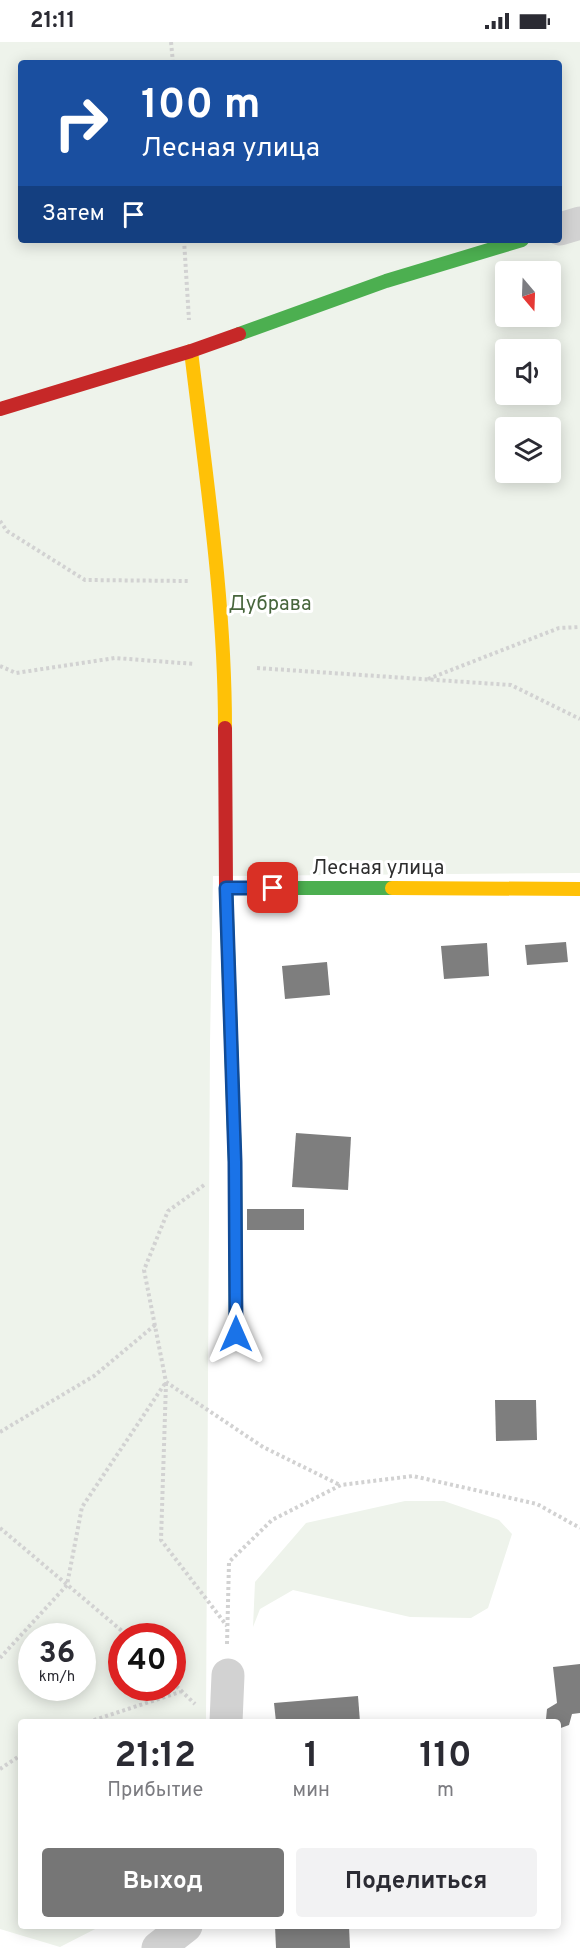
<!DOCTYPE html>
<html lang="ru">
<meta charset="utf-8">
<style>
body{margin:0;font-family:Overpass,sans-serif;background:#f2f2f3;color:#2b2b33;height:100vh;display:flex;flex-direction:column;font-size:22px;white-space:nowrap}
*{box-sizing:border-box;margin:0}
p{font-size:20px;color:#7c7c81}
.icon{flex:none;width:33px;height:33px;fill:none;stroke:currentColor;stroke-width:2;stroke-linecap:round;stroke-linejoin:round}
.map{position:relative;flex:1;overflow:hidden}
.panel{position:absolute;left:18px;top:1677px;width:543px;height:210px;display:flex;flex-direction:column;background:#fff;border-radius:6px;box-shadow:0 3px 15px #0003}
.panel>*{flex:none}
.hud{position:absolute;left:18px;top:18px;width:544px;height:183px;border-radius:6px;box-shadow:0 3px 15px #0003;background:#1a4fa0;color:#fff;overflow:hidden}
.needle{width:39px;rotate:161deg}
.tools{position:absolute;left:495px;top:219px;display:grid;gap:12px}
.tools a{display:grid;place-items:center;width:66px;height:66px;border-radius:6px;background:#fff;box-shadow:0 3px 15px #0003;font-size:30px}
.speed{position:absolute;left:18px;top:1581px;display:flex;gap:12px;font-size:30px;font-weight:700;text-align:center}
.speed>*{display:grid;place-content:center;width:78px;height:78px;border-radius:50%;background:#fff;box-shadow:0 3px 15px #0003;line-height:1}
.speed small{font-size:15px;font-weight:400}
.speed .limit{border:9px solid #d22;background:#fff;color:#111}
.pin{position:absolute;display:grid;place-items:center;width:51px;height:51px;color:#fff;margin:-26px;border-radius:12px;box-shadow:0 3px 9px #0006}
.me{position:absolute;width:66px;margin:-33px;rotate:0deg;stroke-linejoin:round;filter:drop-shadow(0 0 4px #0008)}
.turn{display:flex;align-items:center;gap:21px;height:126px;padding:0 24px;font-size:27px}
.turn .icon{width:78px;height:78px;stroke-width:2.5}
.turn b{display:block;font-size:42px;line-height:51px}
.then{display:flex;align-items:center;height:57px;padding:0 24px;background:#0003;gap:12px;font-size:22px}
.eta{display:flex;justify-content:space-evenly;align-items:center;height:102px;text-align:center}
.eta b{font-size:36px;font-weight:700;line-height:42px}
.button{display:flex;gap:12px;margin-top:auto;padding:12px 24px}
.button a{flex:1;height:69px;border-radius:6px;background:#767676;color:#fff;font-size:24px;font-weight:700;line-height:69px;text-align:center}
.button a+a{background:#f2f2f3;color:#2b2b33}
.status{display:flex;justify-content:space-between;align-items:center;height:42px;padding:0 30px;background:#fff;direction:ltr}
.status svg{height:16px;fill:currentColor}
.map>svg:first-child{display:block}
.green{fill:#eef3eb;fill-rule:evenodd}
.building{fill:#7e7e7e}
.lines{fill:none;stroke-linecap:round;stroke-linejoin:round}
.path{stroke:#d2d2d2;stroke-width:4;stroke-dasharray:3 3;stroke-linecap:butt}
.street{stroke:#d2d2d2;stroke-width:33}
.fast{stroke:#4caf50;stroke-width:14}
.slow{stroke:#ffc107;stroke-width:14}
.jam{stroke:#c62828;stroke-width:14}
.route-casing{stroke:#114b97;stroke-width:15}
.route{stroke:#1a73e8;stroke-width:10}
.labels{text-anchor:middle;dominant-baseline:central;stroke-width:6;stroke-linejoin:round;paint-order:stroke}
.park-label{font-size:20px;fill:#48663d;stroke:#fff}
.street-label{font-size:20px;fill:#2d2d2d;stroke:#fff}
</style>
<div class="status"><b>21:11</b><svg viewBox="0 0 49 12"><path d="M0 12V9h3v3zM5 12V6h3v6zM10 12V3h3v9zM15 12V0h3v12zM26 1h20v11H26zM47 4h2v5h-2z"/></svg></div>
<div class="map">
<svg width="580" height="1906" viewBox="0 0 580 1906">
<rect width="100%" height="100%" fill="#fff"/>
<g class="green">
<path d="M0,0H580V831L213,834L210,1001L206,1680H21V1884H101L60,1905L0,1887ZM21,21H560V198H21ZM506,230H550V274H506ZM506,308H550V352H506ZM506,386H550V430H506ZM32,1594H82V1646H32ZM122,1594H172V1646H122Z"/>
<polygon points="405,1459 444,1459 499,1478 512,1492 488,1566 471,1576 410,1575 293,1548 260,1567 253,1585 255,1540 306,1481"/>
</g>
<g class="building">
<polygon points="566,900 568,920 527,923 525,903"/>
<polygon points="487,901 489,934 444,937 441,904"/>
<polygon points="327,920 330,953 285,957 282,924"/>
<polygon points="296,1091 351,1095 348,1148 292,1145"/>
<rect x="247" y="1167" width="57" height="21"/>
<polygon points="495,1358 536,1358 537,1398 496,1399"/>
<polygon points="580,1622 580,1671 572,1672 569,1683 558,1687 558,1680 547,1680 546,1677 547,1667 557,1661 553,1625"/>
<polygon points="358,1654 360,1680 276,1680 274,1661"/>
<polygon points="275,1884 349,1884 350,1906 276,1906"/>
</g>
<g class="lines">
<g class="path">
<polyline points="171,0 173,21"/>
<polyline points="184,198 189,278"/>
<polyline points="0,479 7,489 85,538 188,539"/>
<polyline points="0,624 16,631 115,616 195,622"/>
<polyline points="257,626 511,643 580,677"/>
<polyline points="428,637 559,586 580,585"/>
<polyline points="204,1143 168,1169 144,1228 166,1340 263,1405 340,1443"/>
<polyline points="166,1341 161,1498 227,1584"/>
<polyline points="0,1390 94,1334 155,1283"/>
<polyline points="0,1486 128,1594"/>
<polyline points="227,1602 229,1520 272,1478 341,1443 413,1434 537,1462 580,1486"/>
<polyline points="0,1616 67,1543 82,1465 166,1340"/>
<polyline points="172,1640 195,1662"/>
<polyline points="88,1680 180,1650"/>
<polyline points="0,1727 21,1713"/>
</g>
<g class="street">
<polyline points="560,187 580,181"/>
<polyline points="226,1680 228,1633"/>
<polyline points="158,1906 186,1884"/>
</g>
<g class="fast">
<polyline points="239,292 386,239 522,198"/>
<polyline points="236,1292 235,1120 226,846 392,846"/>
</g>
<g class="slow">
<path d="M191,309C206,435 225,559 225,686"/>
<polyline points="392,846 580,847"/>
</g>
<g class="jam">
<polyline points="0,367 191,309 239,292"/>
<polyline points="225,686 226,846"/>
</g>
</g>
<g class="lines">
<g class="route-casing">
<polyline id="route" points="236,1292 235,1120 226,846 273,846"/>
</g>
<use href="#route" class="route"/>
</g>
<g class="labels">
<g class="park-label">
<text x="270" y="563">Дубрава</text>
</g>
<g class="street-label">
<text x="378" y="827">Лесная улица</text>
</g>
</g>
</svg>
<div class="tools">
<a><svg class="needle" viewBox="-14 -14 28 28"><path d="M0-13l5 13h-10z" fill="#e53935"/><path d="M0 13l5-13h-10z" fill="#7c7c81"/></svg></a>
<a><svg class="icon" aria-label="sound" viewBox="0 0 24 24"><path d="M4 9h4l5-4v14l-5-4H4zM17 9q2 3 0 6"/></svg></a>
<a><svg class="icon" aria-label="layers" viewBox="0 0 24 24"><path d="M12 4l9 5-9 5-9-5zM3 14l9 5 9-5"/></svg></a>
</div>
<div class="speed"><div>36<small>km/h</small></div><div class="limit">40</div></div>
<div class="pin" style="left:273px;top:846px;background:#d93025"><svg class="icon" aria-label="arrive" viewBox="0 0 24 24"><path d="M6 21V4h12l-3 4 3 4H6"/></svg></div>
<svg class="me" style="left:236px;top:1292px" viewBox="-20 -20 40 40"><path d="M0-17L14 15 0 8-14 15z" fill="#1a73e8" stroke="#fff" stroke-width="4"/></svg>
<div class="hud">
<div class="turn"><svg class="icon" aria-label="right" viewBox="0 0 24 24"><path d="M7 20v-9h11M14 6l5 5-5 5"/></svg><div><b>100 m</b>Лесная улица</div></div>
<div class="then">Затем<svg class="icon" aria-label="arrive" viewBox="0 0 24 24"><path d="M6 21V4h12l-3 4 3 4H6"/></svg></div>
</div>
<section class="panel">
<div class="eta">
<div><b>21:12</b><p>Прибытие</p></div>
<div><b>1</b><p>мин</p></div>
<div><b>110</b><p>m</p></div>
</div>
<div class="button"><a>Выход</a><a>Поделиться</a></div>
</section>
</div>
